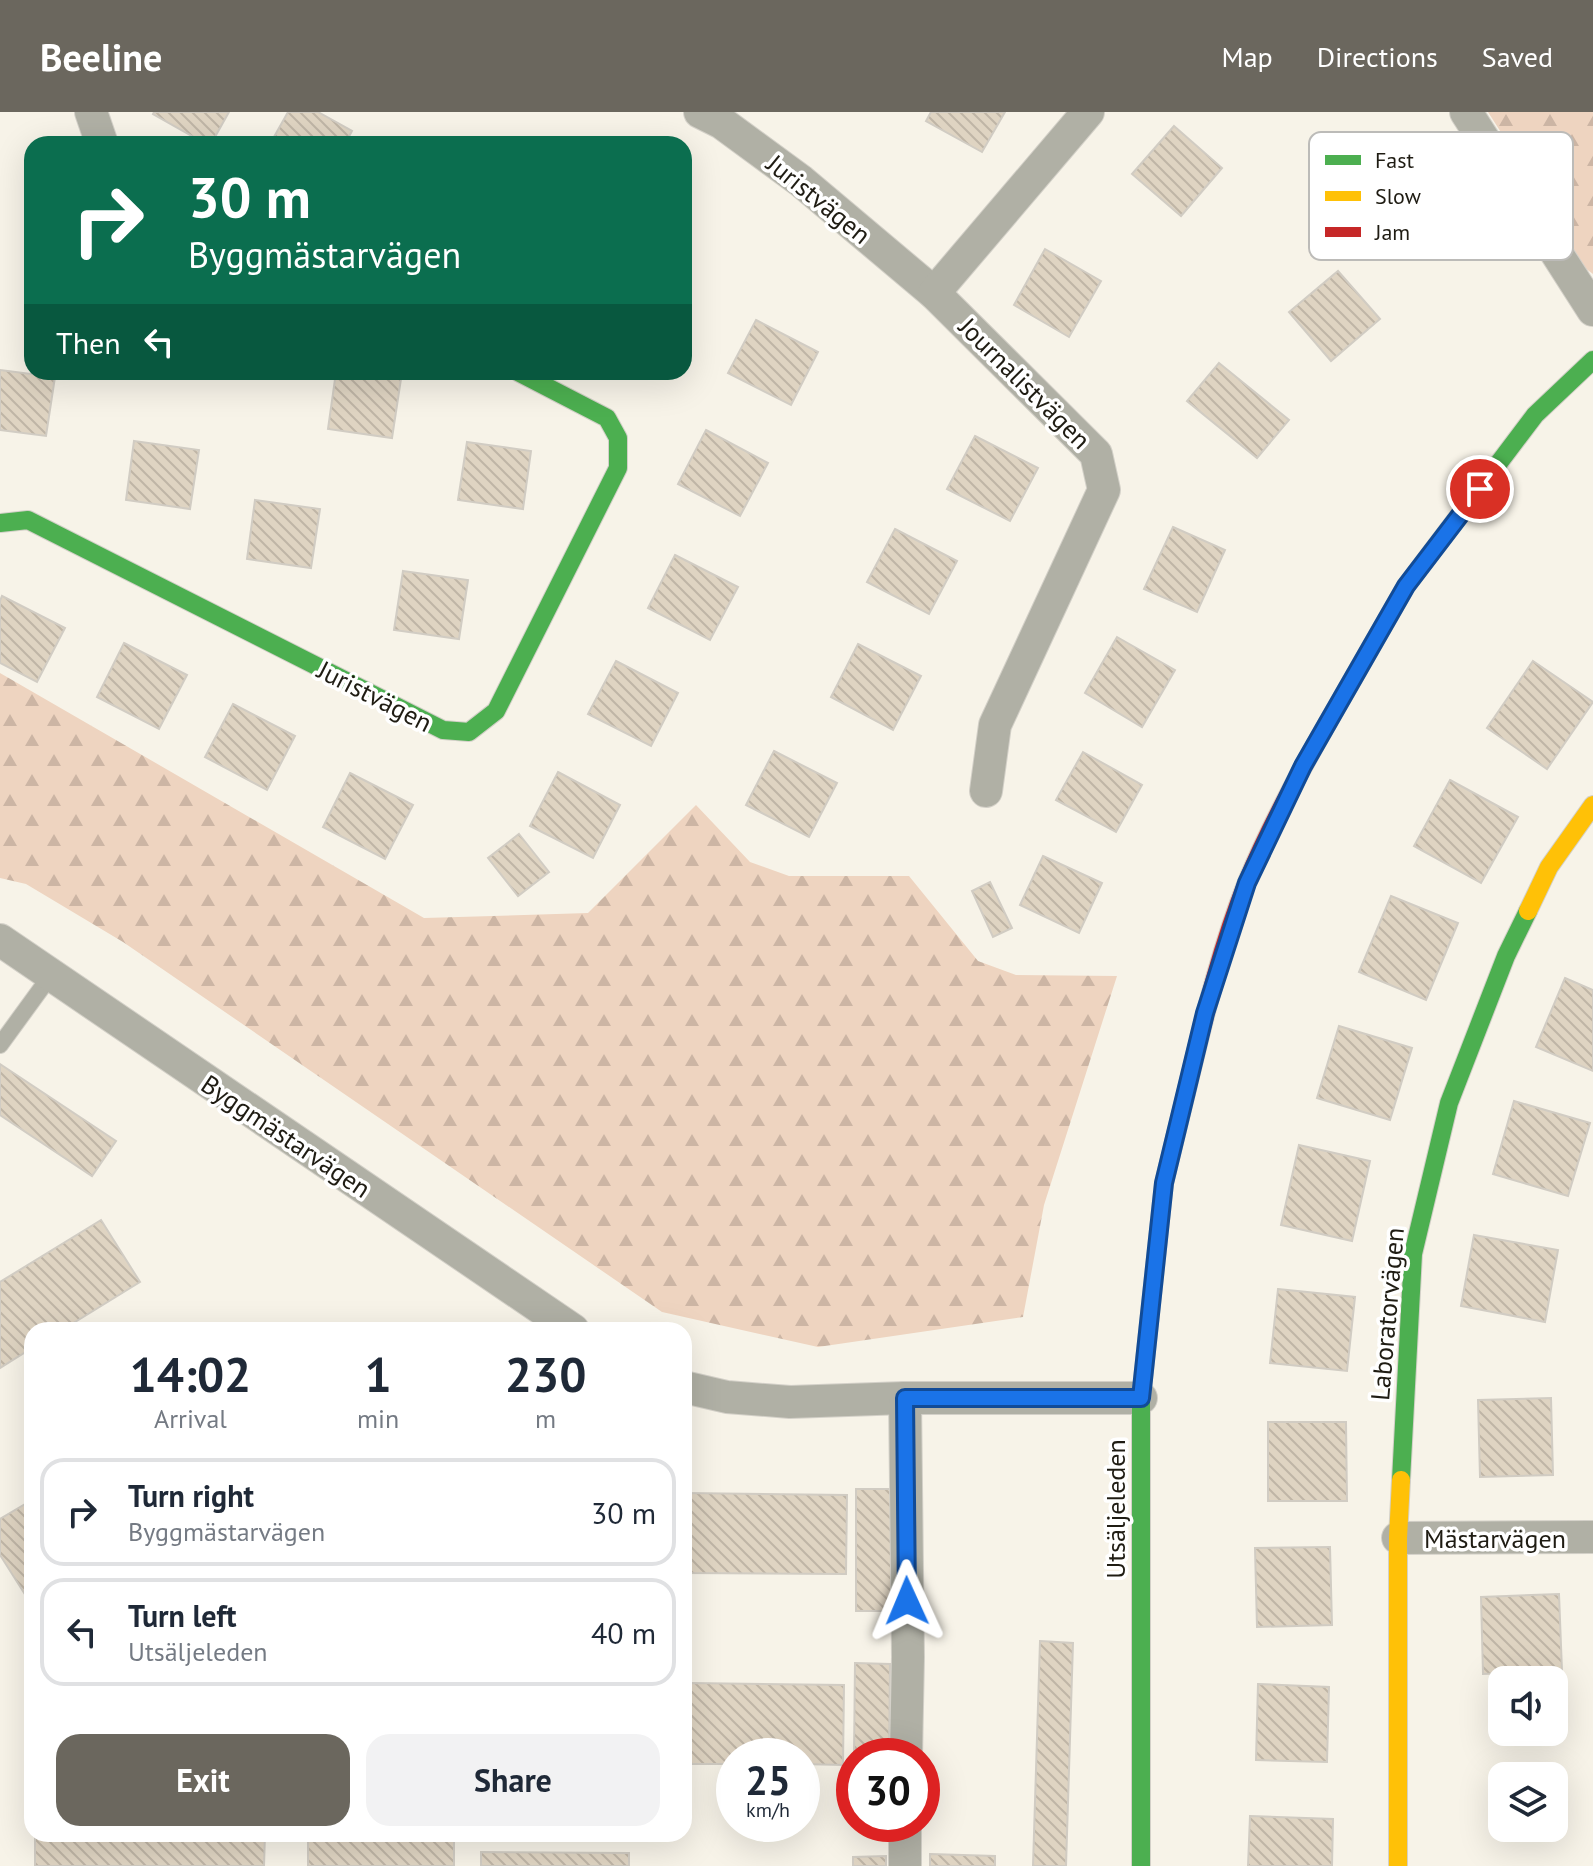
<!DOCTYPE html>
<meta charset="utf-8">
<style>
body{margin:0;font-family:"PT Sans",sans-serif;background:#f2f2f3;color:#1f2937;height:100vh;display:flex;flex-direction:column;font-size:30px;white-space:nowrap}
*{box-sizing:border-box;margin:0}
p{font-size:26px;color:#747a83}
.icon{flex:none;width:44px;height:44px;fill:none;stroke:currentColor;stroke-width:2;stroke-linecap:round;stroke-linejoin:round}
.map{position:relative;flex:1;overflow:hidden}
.panel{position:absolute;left:24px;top:1210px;width:668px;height:520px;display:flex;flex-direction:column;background:#fff;border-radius:24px;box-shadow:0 8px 32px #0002}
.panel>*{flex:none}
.top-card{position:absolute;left:24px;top:24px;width:668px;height:244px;border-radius:24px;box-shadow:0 8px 32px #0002;background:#0b6e4f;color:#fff;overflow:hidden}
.buttons{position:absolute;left:1488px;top:1554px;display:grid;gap:16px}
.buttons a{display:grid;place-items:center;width:80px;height:80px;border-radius:16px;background:#fff;box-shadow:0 8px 32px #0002;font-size:40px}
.speed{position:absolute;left:716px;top:1626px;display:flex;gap:16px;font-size:40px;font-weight:700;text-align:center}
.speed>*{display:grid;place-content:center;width:104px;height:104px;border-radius:50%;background:#fff;box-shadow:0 8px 32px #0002;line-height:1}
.speed small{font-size:20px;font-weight:400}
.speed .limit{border:12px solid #d22;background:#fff;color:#111}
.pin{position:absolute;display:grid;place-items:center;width:68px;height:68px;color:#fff;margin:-34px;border:4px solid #fff;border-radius:50%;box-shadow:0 2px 8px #0007}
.me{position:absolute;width:88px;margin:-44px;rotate:359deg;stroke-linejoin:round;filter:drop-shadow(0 0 6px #0008)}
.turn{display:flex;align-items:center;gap:28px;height:168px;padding:0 32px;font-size:36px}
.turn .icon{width:104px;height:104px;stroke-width:2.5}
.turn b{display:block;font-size:56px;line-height:68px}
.then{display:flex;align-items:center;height:76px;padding:0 32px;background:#0003;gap:16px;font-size:30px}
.eta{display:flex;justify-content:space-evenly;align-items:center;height:136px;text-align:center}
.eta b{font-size:48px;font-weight:700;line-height:56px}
.primary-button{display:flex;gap:16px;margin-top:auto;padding:16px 32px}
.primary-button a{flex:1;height:92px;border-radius:24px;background:#6b675e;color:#fff;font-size:32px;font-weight:700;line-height:92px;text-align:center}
.primary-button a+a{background:#f2f2f3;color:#1f2937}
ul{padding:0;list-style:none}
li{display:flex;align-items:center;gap:24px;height:108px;margin:0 16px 12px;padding:0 16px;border:4px solid #e0e1e3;border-radius:24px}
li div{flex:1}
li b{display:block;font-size:30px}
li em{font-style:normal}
header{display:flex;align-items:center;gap:48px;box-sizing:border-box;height:112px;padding:0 40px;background:#6b675e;color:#fff}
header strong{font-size:38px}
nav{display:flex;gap:44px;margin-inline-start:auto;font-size:28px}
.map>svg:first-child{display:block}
.forest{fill:url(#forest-firs)}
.building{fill:url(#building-back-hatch);stroke:#d1ccc3;stroke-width:2}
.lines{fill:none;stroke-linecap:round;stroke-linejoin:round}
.lane-casing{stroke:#d3d0c8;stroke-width:18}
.street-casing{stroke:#d3d0c8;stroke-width:34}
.fast-casing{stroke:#d3d0c8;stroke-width:20}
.slow-casing{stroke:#d3d0c8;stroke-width:20}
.jam-casing{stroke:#d3d0c8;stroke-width:20}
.lane{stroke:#b0b0a5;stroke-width:16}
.street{stroke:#b0b0a5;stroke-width:32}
.fast{stroke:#4caf50;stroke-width:18}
.slow{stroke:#ffc107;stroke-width:18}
.jam{stroke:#c62828;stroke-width:18}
.route-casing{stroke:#114b97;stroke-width:20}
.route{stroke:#1a73e8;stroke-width:14}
.labels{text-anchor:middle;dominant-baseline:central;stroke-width:7;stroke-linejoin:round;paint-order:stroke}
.street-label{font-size:26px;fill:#1f1c13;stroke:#fff}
.key{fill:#fff;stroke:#bcbbb8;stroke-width:2}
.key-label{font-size:22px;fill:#1f1c13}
</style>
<header>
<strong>Beeline</strong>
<nav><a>Map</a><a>Directions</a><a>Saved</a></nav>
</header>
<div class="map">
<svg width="1593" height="1754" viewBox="0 0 1593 1754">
<defs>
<pattern id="forest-firs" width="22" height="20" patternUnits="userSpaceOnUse" patternTransform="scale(2)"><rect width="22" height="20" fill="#eed4c0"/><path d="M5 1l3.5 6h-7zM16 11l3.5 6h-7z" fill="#ccb5a4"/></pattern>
<pattern id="building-back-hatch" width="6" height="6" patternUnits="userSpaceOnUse" patternTransform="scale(2)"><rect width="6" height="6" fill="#dfd4c2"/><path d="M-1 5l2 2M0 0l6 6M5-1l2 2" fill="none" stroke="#bfb5a6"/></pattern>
</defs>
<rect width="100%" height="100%" fill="#f7f3e8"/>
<g class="forest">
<polygon points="1488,0 1593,0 1593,162 1577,150 1552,100"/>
<polygon points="0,561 424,806 588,801 696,693 750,750 789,764 909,764 978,849 1016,863 1117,864 1044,1093 1023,1205 818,1235 662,1200 123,830 26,772 0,766"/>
</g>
<g class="building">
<polygon points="154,0 229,0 211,32 206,32 153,2"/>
<polygon points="288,0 318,0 352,19 345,32 270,32"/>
<polygon points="931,0 1005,0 982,40 926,9"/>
<polygon points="1174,14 1222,56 1181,104 1132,62"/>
<polygon points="1045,137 1101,169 1069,225 1014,193"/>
<polygon points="1338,159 1380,207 1331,249 1289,200"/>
<polygon points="756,208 818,240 791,293 728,261"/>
<polygon points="1219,251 1289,308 1257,346 1187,289"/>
<polygon points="0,258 55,265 46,324 0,318"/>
<polygon points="336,260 401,267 392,326 328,317"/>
<polygon points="706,318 768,351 740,404 678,372"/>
<polygon points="975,324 1038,356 1010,409 947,377"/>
<polygon points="134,329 199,338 190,397 126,388"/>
<polygon points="467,330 531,339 523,397 458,388"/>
<polygon points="255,388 320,397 311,456 247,447"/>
<polygon points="1173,415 1225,438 1197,500 1144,477"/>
<polygon points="895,417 957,449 929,502 867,470"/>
<polygon points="675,443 738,475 710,528 648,496"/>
<polygon points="403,459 468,468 459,527 394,518"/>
<polygon points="2,484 65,516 37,570 0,551 0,489"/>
<polygon points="1117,525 1175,558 1142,615 1085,581"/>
<polygon points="124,531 187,563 159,617 97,585"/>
<polygon points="858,532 921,564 893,618 831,585"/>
<polygon points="616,549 678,581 651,634 588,602"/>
<polygon points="1533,549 1593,590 1547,657 1487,616"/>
<polygon points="233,592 295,624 267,678 205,645"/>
<polygon points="774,639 837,671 809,725 746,693"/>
<polygon points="1083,640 1142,673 1116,720 1056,688"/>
<polygon points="558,660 620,693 593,746 530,714"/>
<polygon points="350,661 413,693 385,747 323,715"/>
<polygon points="1450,668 1518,705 1481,771 1414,734"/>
<polygon points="519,722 549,760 518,784 488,746"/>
<polygon points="1043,744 1102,771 1079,821 1020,793"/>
<polygon points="990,770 1012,816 993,825 972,779"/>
<polygon points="1391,784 1458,811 1426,888 1359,860"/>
<polygon points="1565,866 1593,878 1593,959 1536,935"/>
<polygon points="1339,914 1412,936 1390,1008 1317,986"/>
<polygon points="0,952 116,1029 92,1064 0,1003"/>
<polygon points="1514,989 1590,1011 1568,1084 1493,1062"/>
<polygon points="1299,1033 1370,1049 1352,1129 1281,1113"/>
<polygon points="101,1108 140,1170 62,1218 32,1218 32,1236 0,1256 0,1170"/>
<polygon points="1474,1123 1558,1138 1545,1210 1461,1194"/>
<polygon points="1278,1177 1355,1185 1347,1259 1270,1251"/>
<polygon points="1551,1286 1553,1363 1480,1365 1478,1288"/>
<polygon points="1268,1310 1346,1310 1347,1389 1268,1389"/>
<rect x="856" y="1377" width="35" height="122"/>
<polygon points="684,1381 847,1383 846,1462 684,1461"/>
<polygon points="32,1388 32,1481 26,1484 0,1443 0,1407"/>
<polygon points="1330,1435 1332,1513 1257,1515 1255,1436"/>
<polygon points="1559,1482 1562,1559 1483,1562 1481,1485"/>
<polygon points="1040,1529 1073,1531 1066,1754 1033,1754"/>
<polygon points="855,1551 890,1552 889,1644 854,1644"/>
<polygon points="690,1571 844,1573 843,1653 802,1652 802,1644 734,1644 734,1652 689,1652"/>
<polygon points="1258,1572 1329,1575 1327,1650 1256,1648"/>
<polygon points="1250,1704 1333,1707 1332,1754 1248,1754"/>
<polygon points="35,1722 265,1722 264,1754 35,1754"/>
<polygon points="308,1722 454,1723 454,1754 308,1754"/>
<polygon points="481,1740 629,1741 629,1754 481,1754"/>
<polygon points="930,1742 995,1744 995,1754 930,1754"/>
<polygon points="886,1744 886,1754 853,1754 853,1745"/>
</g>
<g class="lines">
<g class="lane-casing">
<polyline id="lane" points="0,933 51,863"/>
</g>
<g class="street-casing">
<g id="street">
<polyline points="91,0 102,32"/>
<polyline points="700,0 722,11 801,69 934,181"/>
<polyline points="1466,0 1593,198"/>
<polyline points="986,679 995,613 1104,378 1096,342 934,181 1088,0"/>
<polyline points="0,828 573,1218"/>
<polyline points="684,1275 727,1285 790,1290 905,1286 1141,1286"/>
<polyline points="905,1286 908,1545 906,1644"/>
<polyline points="1398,1426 1593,1425"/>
<polyline points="905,1712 905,1754"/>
</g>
</g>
<g class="fast-casing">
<g id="fast">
<polyline points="0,411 28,408 443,618 469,620 496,599 618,356 618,326 607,306 518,260"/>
<polyline points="1327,612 1406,474 1535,303 1593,248"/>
<polyline points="1401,1368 1413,1142 1449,991 1506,844 1528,799"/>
<polyline points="1141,1754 1141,1286 1164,1071 1186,981"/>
</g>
</g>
<g class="slow-casing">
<g id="slow">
<polyline points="1528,799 1549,755 1593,693"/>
<polyline points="1398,1754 1398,1426 1401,1368"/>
</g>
</g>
<g class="jam-casing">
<path id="jam" d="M1186,981C1203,911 1220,837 1247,770C1269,716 1298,663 1327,612"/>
</g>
<use href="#lane" class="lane"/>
<use href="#street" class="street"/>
<use href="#fast" class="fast"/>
<use href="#slow" class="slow"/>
<use href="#jam" class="jam"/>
</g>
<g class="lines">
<g class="route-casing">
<polyline id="route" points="907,1489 905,1286 1141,1286 1164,1071 1205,901 1247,771 1303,654 1406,474 1480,377"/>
</g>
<use href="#route" class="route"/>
</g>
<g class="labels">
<g class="street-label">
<text transform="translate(819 87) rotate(39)">Juristvägen</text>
<text transform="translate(1025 271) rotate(45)">Journalistvägen</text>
<text transform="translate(375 584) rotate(27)">Juristvägen</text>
<text transform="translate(286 1024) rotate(34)">Byggmästarvägen</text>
<text transform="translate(1387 1202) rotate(-85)">Laboratorvägen</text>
<text transform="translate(1115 1397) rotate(-90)">Utsäljeleden</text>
<text x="1495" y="1426">Mästarvägen</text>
</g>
</g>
<rect x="1309" y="20" width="264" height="128" rx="12" class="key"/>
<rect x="1325" y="43" width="36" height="10" fill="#4caf50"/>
<rect x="1325" y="79" width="36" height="10" fill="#ffc107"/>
<rect x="1325" y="115" width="36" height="10" fill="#c62828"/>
<g class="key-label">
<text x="1375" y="56">Fast</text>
<text x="1375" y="92">Slow</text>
<text x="1375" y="128">Jam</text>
</g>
</svg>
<div class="buttons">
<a><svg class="icon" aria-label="sound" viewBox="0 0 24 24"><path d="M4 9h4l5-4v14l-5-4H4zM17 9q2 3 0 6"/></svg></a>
<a><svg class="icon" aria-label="layers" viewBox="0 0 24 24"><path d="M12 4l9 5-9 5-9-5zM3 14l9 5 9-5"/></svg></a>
</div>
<div class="speed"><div>25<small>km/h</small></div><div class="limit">30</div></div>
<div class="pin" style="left:1480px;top:377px;background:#d93025"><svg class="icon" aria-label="arrive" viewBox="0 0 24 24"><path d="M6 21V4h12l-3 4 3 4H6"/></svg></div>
<svg class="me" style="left:907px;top:1489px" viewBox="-20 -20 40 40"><path d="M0-17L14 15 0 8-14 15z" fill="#1a73e8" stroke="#fff" stroke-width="4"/></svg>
<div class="top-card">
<div class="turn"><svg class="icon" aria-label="right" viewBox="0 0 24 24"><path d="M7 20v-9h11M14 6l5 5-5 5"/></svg><div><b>30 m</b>Byggmästarvägen</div></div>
<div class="then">Then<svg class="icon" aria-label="left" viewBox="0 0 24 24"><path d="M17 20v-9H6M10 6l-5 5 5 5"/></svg></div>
</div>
<section class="panel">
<div class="eta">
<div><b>14:02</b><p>Arrival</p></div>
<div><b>1</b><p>min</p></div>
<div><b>230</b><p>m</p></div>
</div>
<ul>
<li><svg class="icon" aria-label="right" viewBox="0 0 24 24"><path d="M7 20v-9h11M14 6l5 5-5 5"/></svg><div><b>Turn right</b><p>Byggmästarvägen</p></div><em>30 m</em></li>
<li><svg class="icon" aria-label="left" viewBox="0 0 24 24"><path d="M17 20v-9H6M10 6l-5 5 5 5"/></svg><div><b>Turn left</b><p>Utsäljeleden</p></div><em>40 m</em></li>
</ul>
<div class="primary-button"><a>Exit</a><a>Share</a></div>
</section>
</div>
